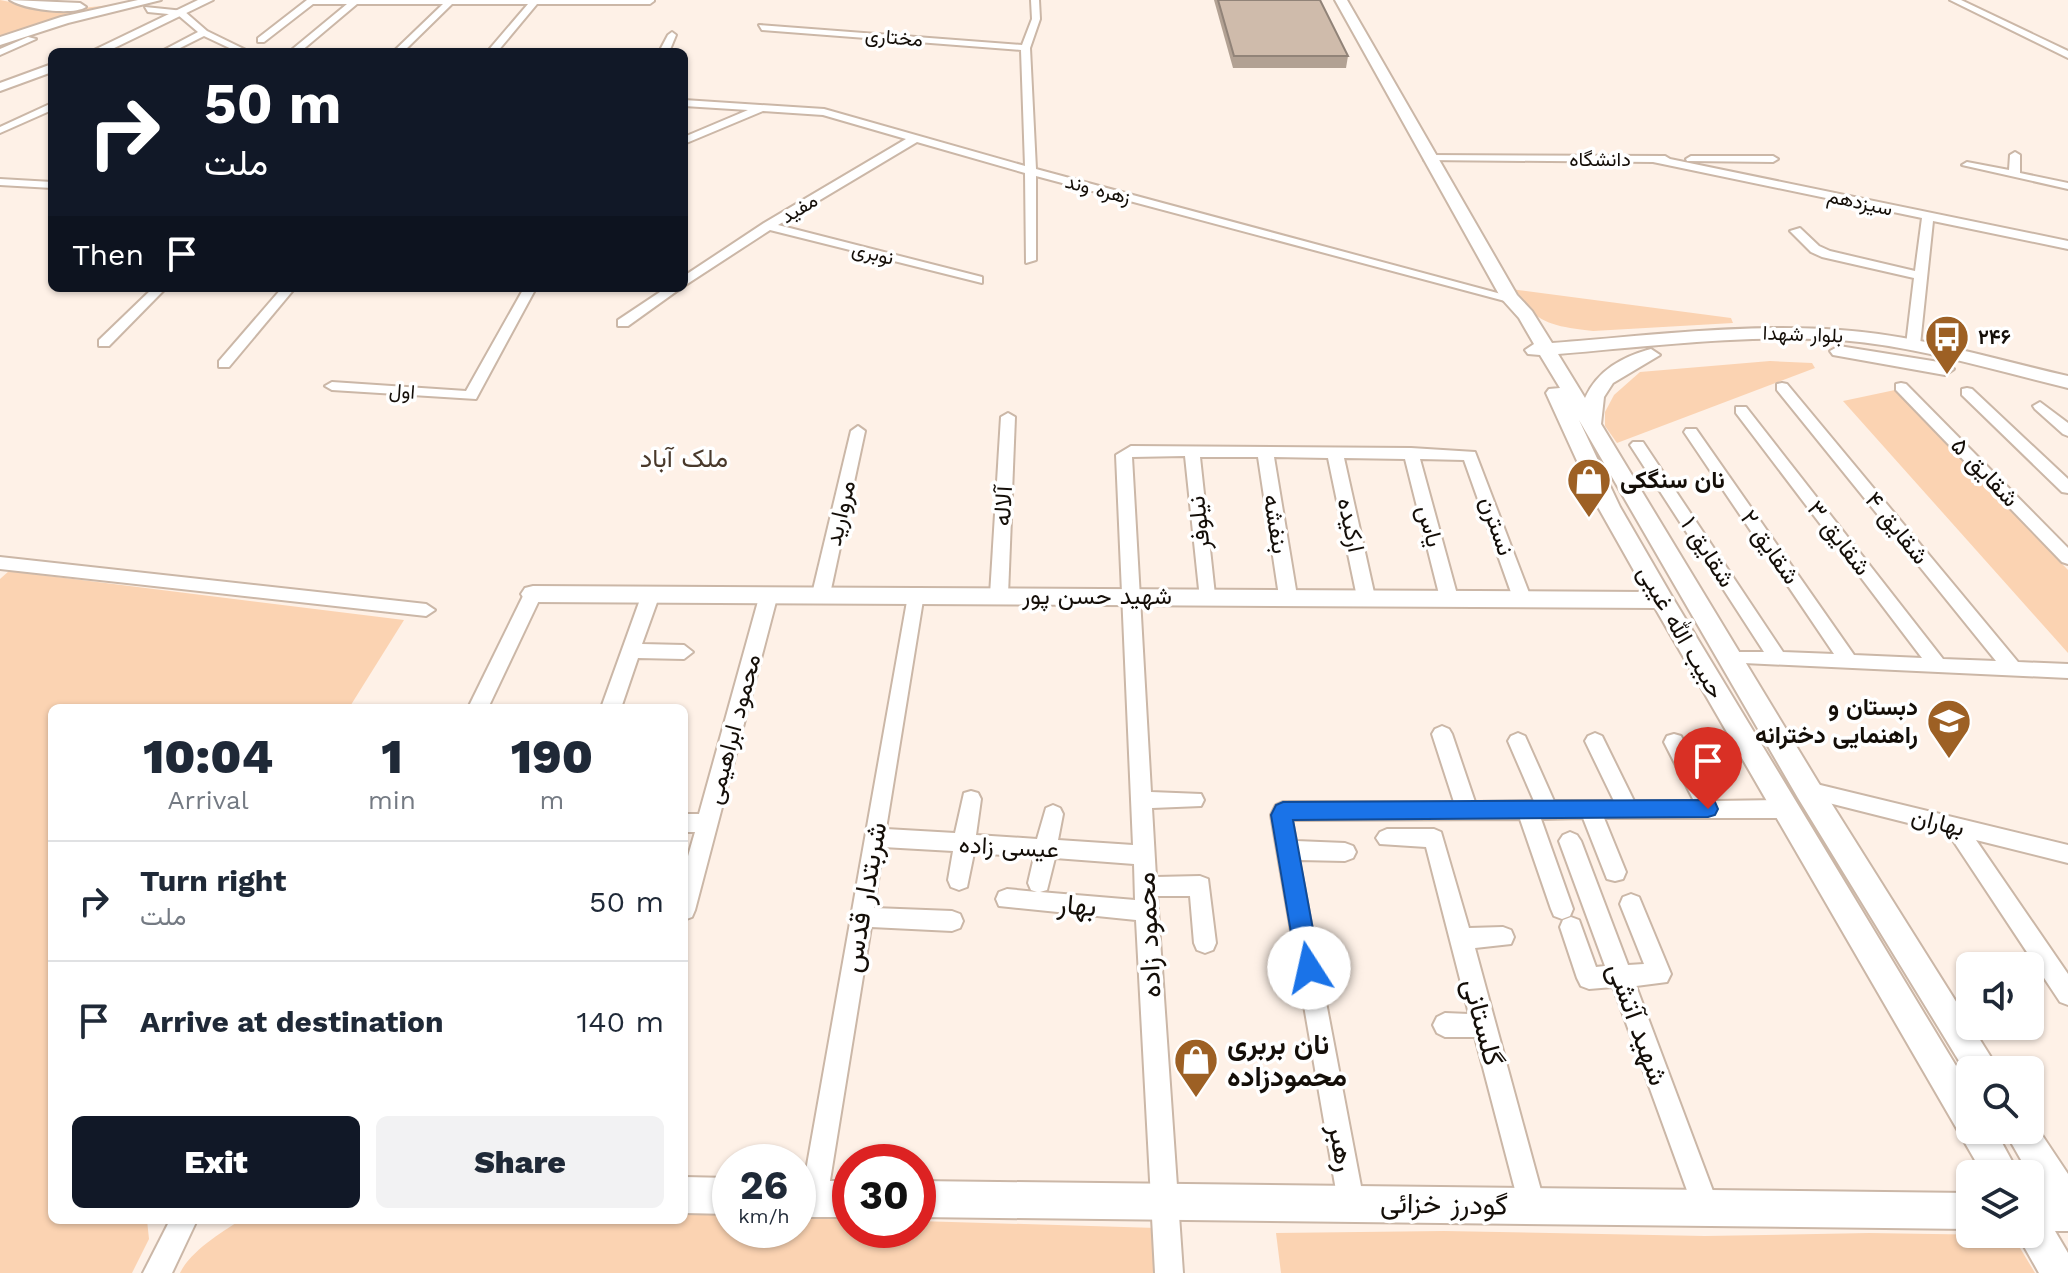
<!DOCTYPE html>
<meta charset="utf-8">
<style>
body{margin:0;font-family:"Work Sans",Vazirmatn,sans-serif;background:#f2f2f3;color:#1f2937;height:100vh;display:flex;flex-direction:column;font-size:30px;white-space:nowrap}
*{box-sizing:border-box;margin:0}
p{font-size:26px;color:#747a83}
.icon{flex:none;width:44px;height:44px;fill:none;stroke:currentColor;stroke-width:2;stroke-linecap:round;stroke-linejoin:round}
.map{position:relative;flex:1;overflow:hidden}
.panel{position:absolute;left:48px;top:704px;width:640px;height:520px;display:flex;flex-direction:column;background:#fff;border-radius:12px;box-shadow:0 2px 6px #0004}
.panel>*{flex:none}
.top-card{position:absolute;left:48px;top:48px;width:640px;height:244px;border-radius:12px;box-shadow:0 2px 6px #0004;background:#111827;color:#fff;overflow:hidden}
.tools{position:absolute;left:1956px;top:952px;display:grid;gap:16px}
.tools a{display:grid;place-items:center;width:88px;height:88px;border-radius:12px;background:#fff;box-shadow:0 2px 6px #0004;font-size:40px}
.speed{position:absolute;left:712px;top:1144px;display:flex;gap:16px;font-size:40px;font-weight:700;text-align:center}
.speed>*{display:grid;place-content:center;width:104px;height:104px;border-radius:50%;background:#fff;box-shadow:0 2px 6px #0004;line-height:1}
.speed small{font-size:20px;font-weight:400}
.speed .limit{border:12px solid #d22;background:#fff;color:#111}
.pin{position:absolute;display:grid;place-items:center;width:68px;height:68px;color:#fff;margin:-82px -34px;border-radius:50% 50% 50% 0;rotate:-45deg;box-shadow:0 0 8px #0007}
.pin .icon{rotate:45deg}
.me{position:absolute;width:88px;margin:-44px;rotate:350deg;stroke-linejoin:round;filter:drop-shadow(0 0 6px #0008)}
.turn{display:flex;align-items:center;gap:28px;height:168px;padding:0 24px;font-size:36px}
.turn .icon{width:104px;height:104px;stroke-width:2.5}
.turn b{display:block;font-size:56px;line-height:68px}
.then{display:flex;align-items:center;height:76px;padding:0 24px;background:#0003;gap:16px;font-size:30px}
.eta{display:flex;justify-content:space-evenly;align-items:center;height:136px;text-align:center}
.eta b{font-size:48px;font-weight:800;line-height:56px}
.action{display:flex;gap:16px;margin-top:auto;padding:16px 24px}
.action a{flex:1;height:92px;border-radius:12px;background:#111827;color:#fff;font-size:32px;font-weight:800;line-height:92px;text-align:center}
.action a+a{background:#f2f2f3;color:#1f2937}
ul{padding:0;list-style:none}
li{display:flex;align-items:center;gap:24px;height:120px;padding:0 24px;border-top:2px solid #e0e1e3}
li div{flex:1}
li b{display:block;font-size:30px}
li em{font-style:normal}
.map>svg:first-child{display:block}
.green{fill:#fbd3b2}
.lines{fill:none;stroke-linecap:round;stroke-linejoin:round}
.street-casing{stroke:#cbb7a7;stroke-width:4}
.secondary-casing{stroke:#cbb7a7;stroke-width:4}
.primary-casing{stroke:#cbb7a7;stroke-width:4}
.street{fill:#fff;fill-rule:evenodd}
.secondary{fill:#fff;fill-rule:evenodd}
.primary{fill:#fff;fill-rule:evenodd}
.wall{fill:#b2a193}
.building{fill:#cfbbab;stroke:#918378;stroke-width:2}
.route{fill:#1a73e8;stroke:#114b97;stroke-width:2}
.labels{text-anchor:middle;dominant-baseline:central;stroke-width:7;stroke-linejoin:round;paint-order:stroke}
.far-street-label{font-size:20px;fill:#140e08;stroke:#fff}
.far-poi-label{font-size:20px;font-weight:bold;fill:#140e08;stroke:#fff;text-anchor:start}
.street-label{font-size:24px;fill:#140e08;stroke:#fff}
.poi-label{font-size:24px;font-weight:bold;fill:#140e08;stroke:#fff;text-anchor:start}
.neighbourhood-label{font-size:26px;fill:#49392b;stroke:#fff}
.near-street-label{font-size:28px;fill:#140e08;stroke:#fff}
.near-poi-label{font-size:28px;font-weight:bold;fill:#140e08;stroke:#fff;text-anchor:start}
</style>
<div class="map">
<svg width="2068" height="1273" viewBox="0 0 2068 1273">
<rect width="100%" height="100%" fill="#fef1e7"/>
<g class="green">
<polygon points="0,0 36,7 82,8 139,2 0,39"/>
<path d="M1510,289L1731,318L1733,323L1593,331C1550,326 1538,324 1510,289Z"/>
<polygon points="1770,361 1812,363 1815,368 1617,443 1605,426 1605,412 1614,395 1640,372"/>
<polygon points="1895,390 2068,570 2068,653 1843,401"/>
<polygon points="9,571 404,620 349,708 52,708 52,1220 147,1220 149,1239 132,1273 0,1273 0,579"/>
<path d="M684,1214L730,1215V1230H798V1217L850,1219V1230H918V1221L1157,1228L1159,1273H180C190,1252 221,1232 241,1220H684Z"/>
<polygon points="1444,1231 1705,1236 1869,1233 1997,1235 2017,1243 2035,1273 1281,1273 1276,1233"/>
</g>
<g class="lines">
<g class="street-casing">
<g id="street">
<polygon points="307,0 654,0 654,1 650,4 537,4 497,52 487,52 528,4 452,4 403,52 393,52 443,4 357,4 300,52 289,52 347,4 313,4 264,42 258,42 258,38"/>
<polygon points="1031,0 1039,0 1040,19 1030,48 1036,169 1516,298 1505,301 1036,176 1036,260 1026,263 1025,173 917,142 778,225 982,277 982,283 770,230 684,286 684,276 764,223 906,139 823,115 763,111 684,144 684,137 748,110 684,106 684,100 824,109 1025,166 1021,50 762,30 759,25 1022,45 1032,19"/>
<polygon points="1950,0 1961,0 2068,51 2068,58"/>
<polygon points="145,7 184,11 207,31 250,52 238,52 204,36 172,52 160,52 198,32 178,15 148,12"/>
<polygon points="672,32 676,35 669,52 659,52 668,35"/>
<polygon points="28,37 36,39 0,55 0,49"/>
<polygon points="52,103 52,110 0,133 0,127"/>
<polygon points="2015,152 2020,155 2020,173 2068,183 2068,189 1962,165 1967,162 2009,170 2010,155"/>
<polygon points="1428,155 1665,156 1670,159 2068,241 2068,249 1933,221 1920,345 1913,349 1906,345 1914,278 1822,257 1811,252 1790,231 1800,228 1819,246 1830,251 1915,271 1922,218 1653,162 1424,160 1424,156"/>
<polygon points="1691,156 1773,156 1778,159 1773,162 1687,161 1686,159"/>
<polygon points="0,179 52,182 52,188 0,185"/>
<polygon points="153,288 166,288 109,346 99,346 99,340"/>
<polygon points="282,288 295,288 229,367 219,367 219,361"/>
<polygon points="524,288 536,288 476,399 332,390 325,386 332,382 466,391"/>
<polygon points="666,288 681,288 628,326 618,326 618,320"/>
<polygon points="1782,383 1787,384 2018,662 2068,664 2068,678 1723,662 1720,657 1723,652 1764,652 1630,445 1633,442 1643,442 1783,652 1834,654 1684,432 1686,429 1696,429 1854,655 1922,658 1736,413 1736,407 1746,407 1943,659 1996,661 1777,390 1777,384"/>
<polygon points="1901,383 1906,384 2068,548 2068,564 2062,562 1896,390 1896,384"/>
<polygon points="1967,388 1972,389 2068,479 2068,493 2062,492 1962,395 1962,389"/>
<polygon points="2040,402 2068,423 2068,436 2063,434 2035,409 2033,406"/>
<polygon points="1008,413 1015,417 1008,595 999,601 990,595 1001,417"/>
<polygon points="858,426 865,431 830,594 821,600 812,594 851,431"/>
<path d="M1131,446L1411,448L1475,452L1531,598L1522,604L1513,598L1464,460L1420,459L1458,598L1449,604L1440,598L1405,459L1344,458L1375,597L1366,603L1357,597L1328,458L1274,457L1297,596L1288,602L1279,596L1258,457H1200L1215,595L1212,599H1200L1185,456L1132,457L1151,792L1201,794L1204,800L1201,806L1152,808L1156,877L1200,876L1208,879L1216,943L1213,950L1205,953L1197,950L1194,943L1190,896H1157L1183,1273H1155L1136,920L999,906L996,899L999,892L1007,889L1037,892L1031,890L1028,883L1034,857L974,853L967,887L959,890L951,887L948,880L953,851L883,847L874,908L952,911L960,914L963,921L960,928L952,931L871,927L827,1199L823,1208L814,1212L805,1208L801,1199L909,590L915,588L924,594L886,829L955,833L964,793L971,791L978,793L981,799L976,835L1037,839L1046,808L1053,805L1060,808L1063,814L1058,840L1133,845L1116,455ZM1055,858L1134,864L1135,900L1040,892L1047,890Z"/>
<polygon points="0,557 426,604 435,610 426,616 0,569"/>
<polygon points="533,588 542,594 488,708 468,708 524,594"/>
<polygon points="651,588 660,594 642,644 684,645 693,652 684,659 638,658 621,708 601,708 642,594"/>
<polygon points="769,588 778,594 695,910 692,917 684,920 684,870 695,832 684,832 684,814 699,814 760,594"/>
<polygon points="1442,726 1449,729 1452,734 1475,802 1534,801 1508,741 1511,736 1518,733 1525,736 1554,801 1614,801 1585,741 1588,736 1595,733 1602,736 1634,801 1694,801 1664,742 1667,736 1674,734 1681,736 1714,801 1785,800 1792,803 1795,809 1792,815 1785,818 1604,818 1626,872 1623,879 1615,881 1607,879 1583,818 1541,819 1573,909 1570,916 1562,919 1554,916 1551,909 1520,819 1292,820 1296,841 1345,843 1353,846 1356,852 1353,858 1345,861 1299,860 1364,1202 1360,1211 1351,1215 1342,1211 1338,1202 1271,815 1276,805 1283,802 1454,802 1432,734 1435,729"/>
<polygon points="1808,782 2068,845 2068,863 1976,840 2068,974 2068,1005 2060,1002 1948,833 1801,796 1798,790 1801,784"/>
<polygon points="1387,829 1434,829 1441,832 1469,928 1503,927 1511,930 1514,937 1511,944 1475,948 1545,1205 1541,1214 1532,1218 1523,1214 1519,1205 1475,1037 1445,1037 1437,1033 1433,1025 1437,1017 1445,1013 1469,1014 1426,847 1380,844 1376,838 1380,832"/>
<polygon points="1570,832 1577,835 1581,841 1628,965 1644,964 1620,904 1623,897 1631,894 1639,897 1671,974 1667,982 1636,986 1719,1207 1715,1216 1706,1220 1697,1216 1693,1207 1613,987 1589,989 1581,986 1577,978 1560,927 1563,920 1571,917 1579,920 1596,967 1605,966 1559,841 1563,835"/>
<polygon points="170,1220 197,1220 172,1273 143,1273"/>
</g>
</g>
<g class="secondary-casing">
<g id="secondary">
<polygon points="198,0 213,0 106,52 90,52"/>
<path d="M1335,0H1347L1517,295L1532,311L1552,343C1647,336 1744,323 1840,330C1917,335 1993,359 2068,376V388C1993,370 1917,346 1840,340C1746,334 1652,346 1558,354L1585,398C1598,370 1622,357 1651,349L1660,355L1613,383L1604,397L1601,424L1818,782L1999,1070H1970V1079L1798,798L1579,420L1620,507L1671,595L1970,1089V1130H1995L2019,1174H1983L1655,608L533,602L525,600L521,594L525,588L533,586L1646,592L1598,507L1546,393L1549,389L1560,388L1540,355L1528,354L1525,350L1534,344L1519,318L1501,298Z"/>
<polygon points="52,64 52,72 0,91 0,83"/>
<polygon points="1839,346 1945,363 1954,369 1945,375 1833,355 1830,351"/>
<polygon points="2030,1117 2068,1174 2068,1231 2055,1231 2068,1253 2068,1273 2039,1273 2017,1234 2030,1234 2030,1195 2041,1195 2004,1130 2030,1130"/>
<polygon points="684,1177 730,1178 730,1214 684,1213"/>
<rect x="798" y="1181" width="52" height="36"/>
<polygon points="918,1181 1970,1193 1970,1229 918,1217"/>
</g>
</g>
<g class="primary-casing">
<g id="primary">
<path d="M10,0L80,3L86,7C72,16 24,9 10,0Z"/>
<polygon points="138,0 161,0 68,23 0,45 0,37 61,17"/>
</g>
</g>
<use href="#street" class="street"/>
<use href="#secondary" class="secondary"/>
<use href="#primary" class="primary"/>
</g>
<polygon class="wall" points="1214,0 1320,0 1348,56 1346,68 1233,68"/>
<polygon class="building" points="1218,0 1320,0 1348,56 1234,56"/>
<polygon class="route" points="1708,800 1715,802 1718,809 1715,815 1708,817 1293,820 1320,968 1317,975 1309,979 1301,975 1297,968 1271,815 1276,805 1283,802"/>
<defs>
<g id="bus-pin" transform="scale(2.3)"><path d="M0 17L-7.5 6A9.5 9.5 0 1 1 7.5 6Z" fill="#9d6024" stroke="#fff"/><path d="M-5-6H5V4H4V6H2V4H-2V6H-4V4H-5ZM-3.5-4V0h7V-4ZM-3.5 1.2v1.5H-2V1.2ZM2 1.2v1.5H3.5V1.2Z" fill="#fff"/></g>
<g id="shop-pin" transform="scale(2.3)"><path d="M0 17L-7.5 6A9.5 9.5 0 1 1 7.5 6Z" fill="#9d6024" stroke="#fff"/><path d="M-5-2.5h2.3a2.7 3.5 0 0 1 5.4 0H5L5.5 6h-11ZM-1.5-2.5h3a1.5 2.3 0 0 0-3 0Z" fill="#fff"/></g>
<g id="school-pin" transform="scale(2.3)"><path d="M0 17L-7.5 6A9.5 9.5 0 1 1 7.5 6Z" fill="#9d6024" stroke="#fff"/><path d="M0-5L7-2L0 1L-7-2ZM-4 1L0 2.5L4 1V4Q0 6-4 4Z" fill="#fff"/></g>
</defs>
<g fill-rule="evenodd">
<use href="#bus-pin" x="1947" y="337"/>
<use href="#shop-pin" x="1589" y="480"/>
<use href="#school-pin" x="1949" y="721"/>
<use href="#shop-pin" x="1196" y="1060"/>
</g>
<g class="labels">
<g class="far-street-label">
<text transform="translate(894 37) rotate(5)">مختاری</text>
<text x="1600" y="159">دانشگاه</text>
<text transform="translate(1098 189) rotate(15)">زهره وند</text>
<text transform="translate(1860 202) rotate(12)">سیزدهم</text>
<text transform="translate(799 208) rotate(-31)">مفید</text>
<text transform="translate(873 253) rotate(14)">نوبری</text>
<text transform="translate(1803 334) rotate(2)">بلوار شهدا</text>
<text transform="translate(402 391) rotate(4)">اول</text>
</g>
<g class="far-poi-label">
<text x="1978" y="337">۲۴۶</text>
</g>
<g class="street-label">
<text transform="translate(1985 472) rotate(46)">شقایق ۵</text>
<text transform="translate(1003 506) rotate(-87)">آلاله</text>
<text transform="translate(840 513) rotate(-77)">مروارید</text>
<text transform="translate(1199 523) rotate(-96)">نیلوفر</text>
<text transform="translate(1276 524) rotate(81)">بنفشه</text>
<text transform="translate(1351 525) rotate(78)">ارکیده</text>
<text transform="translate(1430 526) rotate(75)">یاس</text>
<text transform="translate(1497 526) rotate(71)">نسترن</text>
<text transform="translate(1897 528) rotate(51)">شقایق ۴</text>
<text transform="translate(1839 538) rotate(52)">شقایق ۳</text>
<text transform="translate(1770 547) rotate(55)">شقایق ۲</text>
<text transform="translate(1708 552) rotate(57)">شقایق ۱</text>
<text x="1097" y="596">شهید حسن پور</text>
<text transform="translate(1681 632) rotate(60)">حبیب الله غیبی</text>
<text transform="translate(733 729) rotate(-75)">محمود ابراهیمی</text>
<text transform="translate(1938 822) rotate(14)">بهاران</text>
<text transform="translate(1009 847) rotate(3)">عيسی زاده</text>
</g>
<g class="poi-label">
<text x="1620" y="480">نان سنگکی</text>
<text x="1918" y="707" text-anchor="end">دبستان و<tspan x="1918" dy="28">راهنمایی دخترانه</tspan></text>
</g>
<g class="neighbourhood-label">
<text x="684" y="458">ملک آباد</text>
</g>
<g class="near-street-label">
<text transform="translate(864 897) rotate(-80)">شربتدار قدس</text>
<text transform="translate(1077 905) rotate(5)">بهار</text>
<text transform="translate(1148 935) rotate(-93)">محمود زاده</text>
<text transform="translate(1483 1022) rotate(75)">گلستانی</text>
<text transform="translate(1638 1024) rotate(70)">شهید آتشی</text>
<text transform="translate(1342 1148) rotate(80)">رهبر</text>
<text transform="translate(1444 1204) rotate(1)">گودرز خزائی</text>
</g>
<g class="near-poi-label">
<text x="1227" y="1044">نان بربری<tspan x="1227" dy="32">محمودزاده</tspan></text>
</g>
</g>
</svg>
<div class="tools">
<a><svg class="icon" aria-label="sound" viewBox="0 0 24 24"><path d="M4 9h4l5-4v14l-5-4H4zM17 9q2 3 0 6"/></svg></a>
<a><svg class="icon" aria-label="search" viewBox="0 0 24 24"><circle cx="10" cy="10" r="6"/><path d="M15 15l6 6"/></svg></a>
<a><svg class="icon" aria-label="layers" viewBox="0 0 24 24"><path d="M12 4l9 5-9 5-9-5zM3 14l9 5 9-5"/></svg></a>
</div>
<div class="speed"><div>26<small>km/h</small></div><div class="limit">30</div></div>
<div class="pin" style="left:1708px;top:809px;background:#d93025"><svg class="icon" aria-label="arrive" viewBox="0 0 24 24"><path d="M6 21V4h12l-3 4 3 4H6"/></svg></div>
<svg class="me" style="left:1309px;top:968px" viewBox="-20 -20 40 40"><circle r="19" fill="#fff"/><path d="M0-13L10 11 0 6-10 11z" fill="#1a73e8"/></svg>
<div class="top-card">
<div class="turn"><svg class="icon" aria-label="right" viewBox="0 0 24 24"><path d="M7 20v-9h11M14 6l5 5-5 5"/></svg><div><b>50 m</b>ملت</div></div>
<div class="then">Then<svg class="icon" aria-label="arrive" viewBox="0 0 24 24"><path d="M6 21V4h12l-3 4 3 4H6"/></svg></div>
</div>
<section class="panel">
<div class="eta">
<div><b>10:04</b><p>Arrival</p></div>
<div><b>1</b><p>min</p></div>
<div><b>190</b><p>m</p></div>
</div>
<ul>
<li><svg class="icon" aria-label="right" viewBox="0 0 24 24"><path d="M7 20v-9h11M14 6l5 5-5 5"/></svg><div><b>Turn right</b><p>ملت</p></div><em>50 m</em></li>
<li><svg class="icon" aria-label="arrive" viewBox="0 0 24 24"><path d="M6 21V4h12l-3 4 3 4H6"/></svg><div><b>Arrive at destination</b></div><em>140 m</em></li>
</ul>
<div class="action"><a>Exit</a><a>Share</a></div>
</section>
</div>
